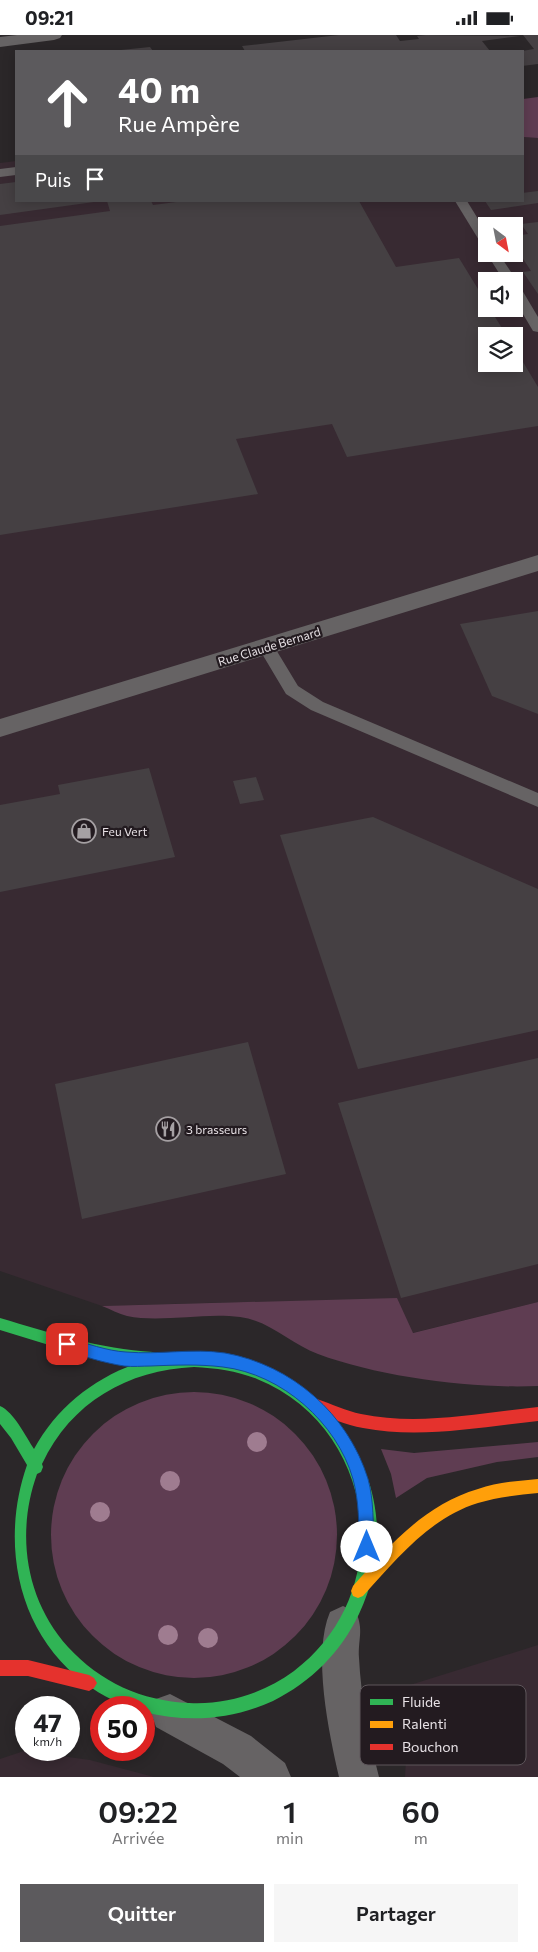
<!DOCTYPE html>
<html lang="fr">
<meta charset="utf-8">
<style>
body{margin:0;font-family:Commissioner,sans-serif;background:#f6f6f6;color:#202124;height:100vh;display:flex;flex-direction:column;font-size:19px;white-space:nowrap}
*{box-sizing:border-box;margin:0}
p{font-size:16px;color:#757577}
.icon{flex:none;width:28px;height:28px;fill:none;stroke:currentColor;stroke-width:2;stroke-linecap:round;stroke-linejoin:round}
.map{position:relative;height:1742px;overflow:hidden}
.details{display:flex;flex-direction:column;background:#fff;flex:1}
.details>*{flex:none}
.guide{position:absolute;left:15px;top:15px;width:509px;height:152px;border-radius:0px;box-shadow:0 2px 12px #0003;background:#5c5a5d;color:#fff;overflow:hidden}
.needle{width:32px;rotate:148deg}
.controls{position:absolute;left:478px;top:182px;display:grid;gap:10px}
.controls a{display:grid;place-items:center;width:45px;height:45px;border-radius:0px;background:#fff;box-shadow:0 2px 12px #0003;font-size:25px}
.speed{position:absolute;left:15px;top:1661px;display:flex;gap:10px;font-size:25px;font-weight:700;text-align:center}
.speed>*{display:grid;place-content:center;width:65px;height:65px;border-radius:50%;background:#fff;box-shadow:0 2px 12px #0003;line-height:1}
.speed small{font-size:12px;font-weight:400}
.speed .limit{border:8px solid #d22;background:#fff;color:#111}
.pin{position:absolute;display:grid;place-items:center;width:42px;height:42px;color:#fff;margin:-21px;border-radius:10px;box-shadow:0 2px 8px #0006}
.me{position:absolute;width:55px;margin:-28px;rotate:0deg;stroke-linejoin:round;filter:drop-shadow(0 0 4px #0008)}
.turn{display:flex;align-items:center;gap:18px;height:105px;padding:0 20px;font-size:22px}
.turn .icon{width:65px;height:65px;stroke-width:2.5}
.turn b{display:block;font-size:35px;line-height:42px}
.then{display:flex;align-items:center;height:48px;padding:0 20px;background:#0003;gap:10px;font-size:19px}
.eta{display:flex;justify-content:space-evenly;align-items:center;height:85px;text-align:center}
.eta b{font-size:30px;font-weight:600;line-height:35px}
.cta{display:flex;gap:10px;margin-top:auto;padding:10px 20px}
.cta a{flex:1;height:58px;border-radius:0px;background:#5c5a5d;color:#fff;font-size:20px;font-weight:600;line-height:58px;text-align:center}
.cta a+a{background:#f6f6f6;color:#202124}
.status{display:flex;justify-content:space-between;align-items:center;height:35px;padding:0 25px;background:#fff;direction:ltr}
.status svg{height:14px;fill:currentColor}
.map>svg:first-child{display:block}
.built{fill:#382a32;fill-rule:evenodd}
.green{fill:#5f3d52}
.building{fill:#454043}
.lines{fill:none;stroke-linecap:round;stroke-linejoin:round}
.lane{fill:#666364;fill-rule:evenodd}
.street{fill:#666364;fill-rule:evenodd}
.fast{fill:#30b455;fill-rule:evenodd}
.slow{fill:#ff9f0a;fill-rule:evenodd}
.jam{fill:#e5322d;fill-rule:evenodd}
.tree{fill:#9f7c90}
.route{fill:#1a73e8;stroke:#114b97}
.labels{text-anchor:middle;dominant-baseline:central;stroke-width:4.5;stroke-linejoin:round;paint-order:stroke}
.street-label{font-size:12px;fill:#e7e1e5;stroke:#231b20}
.poi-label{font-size:12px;fill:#e7e1e5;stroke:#231b20;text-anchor:start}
.key{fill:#231b20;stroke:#5e565b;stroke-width:1}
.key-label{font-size:14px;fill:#e7e1e5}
</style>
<div class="status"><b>09:21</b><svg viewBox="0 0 49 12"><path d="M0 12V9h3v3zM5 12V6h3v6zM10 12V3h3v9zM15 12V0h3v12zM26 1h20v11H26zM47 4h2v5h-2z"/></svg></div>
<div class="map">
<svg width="538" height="1742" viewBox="0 0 538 1742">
<rect width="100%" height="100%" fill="#2b2729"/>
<g class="built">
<path d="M523,102L538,103V1267L412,1298L239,1267L102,1271L0,1236V128L16,126V166H522ZM486,191H514V219H486ZM486,246H514V274H486ZM486,301H514V329H486Z"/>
<polygon points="538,1610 538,1742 405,1742 410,1650"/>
<polygon points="24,1716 90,1725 154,1742 0,1742 0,1724"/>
</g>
<g class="green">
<polygon points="538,62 538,103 523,102 523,64"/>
<path d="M397,1263L413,1298L538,1267V1351C472,1354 380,1342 318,1319C291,1309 270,1286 240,1282C204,1277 162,1288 127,1281C119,1279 110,1274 102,1271Z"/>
<circle cx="194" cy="1500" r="143"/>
<polygon points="538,1407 538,1422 497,1427 427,1443 396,1463 391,1439 381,1414 414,1418"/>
</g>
<g class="building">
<polygon points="339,0 396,0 400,6 419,4 417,1 426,0 520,1 482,6 490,16 245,16 242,11"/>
<polygon points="523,0 538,0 538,29 522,31 522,16 534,14"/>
<polygon points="150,12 153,16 121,16 121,15"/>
<polygon points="16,147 16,166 94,167 0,180 0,149"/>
<polygon points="538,156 538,168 491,175 485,166 522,166 522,158"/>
<polygon points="107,166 151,166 153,170 184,166 359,166 396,232 459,223 486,267 486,274 490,274 507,301 486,301 486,329 514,329 514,312 538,352 538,391 347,422 332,389 236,404 258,459 0,500 0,191 110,176"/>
<polygon points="538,187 538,259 523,237 531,236 514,210 514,201 528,199 521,189"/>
<polygon points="538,576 538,679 492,661 460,589"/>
<polygon points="149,733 175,822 0,857 0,770 60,759 58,750"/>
<polygon points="256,742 264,765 240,769 233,746"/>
<polygon points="373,782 538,854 538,995 358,1034 280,800"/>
<polygon points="248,1007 286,1139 82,1184 55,1049"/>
<polygon points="538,1023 538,1229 401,1263 338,1068"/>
</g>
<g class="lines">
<g class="lane">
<polygon points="16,132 16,140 0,142 0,134"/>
<polygon points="455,166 467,166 486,197 486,211 482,210"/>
<polygon points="487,219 499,219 517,246 515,249 514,246 504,246"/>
<polygon points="514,249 519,250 538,282 538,297 533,296 514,264"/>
<polygon points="266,606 272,608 298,651 323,667 538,758 538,772 311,675 286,659 258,612 260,608"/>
</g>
<g class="street">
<polygon points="17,0 62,0 60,3 54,5 0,12 0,2"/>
<polygon points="538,520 538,536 0,702 0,684"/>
<path d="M343,1571L356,1577C364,1596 358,1603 359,1623C361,1663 369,1703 379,1742H339C329,1698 312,1619 330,1577Z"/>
<polygon points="170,1659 251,1701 285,1728 291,1742 240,1742 223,1729 156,1692 151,1678 156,1664"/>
</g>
<path class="fast" d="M0,1283C51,1298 100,1314 153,1317L158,1319L159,1322C306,1299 424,1441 359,1579C341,1617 311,1647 273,1666C231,1685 188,1688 144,1677V1672C122,1672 102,1661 85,1648C17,1598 0,1507 27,1430L11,1403L0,1389V1371C14,1377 26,1402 34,1414C56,1374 91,1345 135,1329L75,1318L0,1295ZM194,1332C216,1333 237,1336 257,1344C378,1393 398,1558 294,1636C264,1658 227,1670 189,1668C142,1666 100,1647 68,1612C25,1564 16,1498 37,1439L41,1437L43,1432L42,1429C71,1367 128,1335 194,1332Z"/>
<path class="slow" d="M538,1444V1458C518,1460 497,1462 478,1468C429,1483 396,1525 363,1561L358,1563L353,1561L351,1556L353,1551C389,1511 424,1470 478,1454C497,1447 518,1446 538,1444Z"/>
<g class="jam">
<path d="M317,1364C332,1369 346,1376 361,1379C419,1391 480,1378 538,1372V1386C481,1392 420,1404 363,1393C346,1390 328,1382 312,1376L310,1371L312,1366Z"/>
<polygon points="0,1625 28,1625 89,1640 94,1643 97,1648 94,1653 89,1656 28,1641 0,1641"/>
</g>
</g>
<g class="tree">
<circle cx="257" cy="1407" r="10"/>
<circle cx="170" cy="1446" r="10"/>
<circle cx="100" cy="1477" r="10"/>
<circle cx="168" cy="1600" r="10"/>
<circle cx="208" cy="1603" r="10"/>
</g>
<path class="route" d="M67,1303C86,1308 107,1316 126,1317C159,1320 192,1313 225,1318C292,1330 348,1379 368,1444C374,1466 373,1489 374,1512L372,1517L367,1520L361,1517L359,1512C359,1489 359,1466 353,1444C337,1388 282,1339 223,1332C199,1329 175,1330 151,1331C142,1331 133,1332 124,1331C105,1328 81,1321 62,1314L60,1309L62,1305Z"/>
<defs>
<g id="shop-ring" transform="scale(1.25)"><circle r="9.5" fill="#231b20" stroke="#a5a0a3" stroke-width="1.5"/><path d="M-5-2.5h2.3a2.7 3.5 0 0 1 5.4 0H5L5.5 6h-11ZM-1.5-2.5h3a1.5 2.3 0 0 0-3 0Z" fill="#a5a0a3"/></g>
<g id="restaurant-ring" transform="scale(1.25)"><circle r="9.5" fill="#231b20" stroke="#a5a0a3" stroke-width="1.5"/><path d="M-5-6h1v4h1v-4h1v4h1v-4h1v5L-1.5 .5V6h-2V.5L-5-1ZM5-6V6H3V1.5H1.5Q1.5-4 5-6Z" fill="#a5a0a3"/></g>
</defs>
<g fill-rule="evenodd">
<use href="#shop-ring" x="84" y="796"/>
<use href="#restaurant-ring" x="168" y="1094"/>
</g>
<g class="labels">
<g class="street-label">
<text transform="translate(269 611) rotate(-17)">Rue Claude Bernard</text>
</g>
<g class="poi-label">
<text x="102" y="796">Feu Vert</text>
<text x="186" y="1094">3 brasseurs</text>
</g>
</g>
<rect x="360" y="1650" width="166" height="80" rx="8" class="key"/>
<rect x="370" y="1664" width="23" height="6" fill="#30b455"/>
<rect x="370" y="1686" width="23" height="7" fill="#ff9f0a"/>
<rect x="370" y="1709" width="23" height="6" fill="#e5322d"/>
<g class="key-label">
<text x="402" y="1672">Fluide</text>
<text x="402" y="1694">Ralenti</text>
<text x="402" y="1717">Bouchon</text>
</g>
</svg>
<div class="controls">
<a><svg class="needle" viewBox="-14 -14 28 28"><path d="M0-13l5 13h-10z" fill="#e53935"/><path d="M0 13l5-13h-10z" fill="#757577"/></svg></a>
<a><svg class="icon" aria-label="sound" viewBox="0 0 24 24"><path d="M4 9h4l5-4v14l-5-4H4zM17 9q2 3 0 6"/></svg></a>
<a><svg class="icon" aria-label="layers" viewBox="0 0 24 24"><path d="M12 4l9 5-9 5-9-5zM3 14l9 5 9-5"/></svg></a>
</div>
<div class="speed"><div>47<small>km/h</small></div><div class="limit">50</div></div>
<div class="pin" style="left:67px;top:1309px;background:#d93025"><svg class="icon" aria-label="arrive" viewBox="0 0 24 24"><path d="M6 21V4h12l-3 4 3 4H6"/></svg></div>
<svg class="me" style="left:367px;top:1512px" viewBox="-20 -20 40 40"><circle r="19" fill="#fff"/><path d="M0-13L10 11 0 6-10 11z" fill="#1a73e8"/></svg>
<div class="guide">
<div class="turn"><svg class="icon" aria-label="ahead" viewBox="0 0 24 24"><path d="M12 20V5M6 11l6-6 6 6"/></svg><div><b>40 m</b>Rue Ampère</div></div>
<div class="then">Puis<svg class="icon" aria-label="arrive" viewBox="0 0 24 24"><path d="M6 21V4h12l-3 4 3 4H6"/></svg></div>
</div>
</div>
<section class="details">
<div class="eta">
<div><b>09:22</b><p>Arrivée</p></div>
<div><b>1</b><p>min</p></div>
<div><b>60</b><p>m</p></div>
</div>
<div class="cta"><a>Quitter</a><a>Partager</a></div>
</section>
